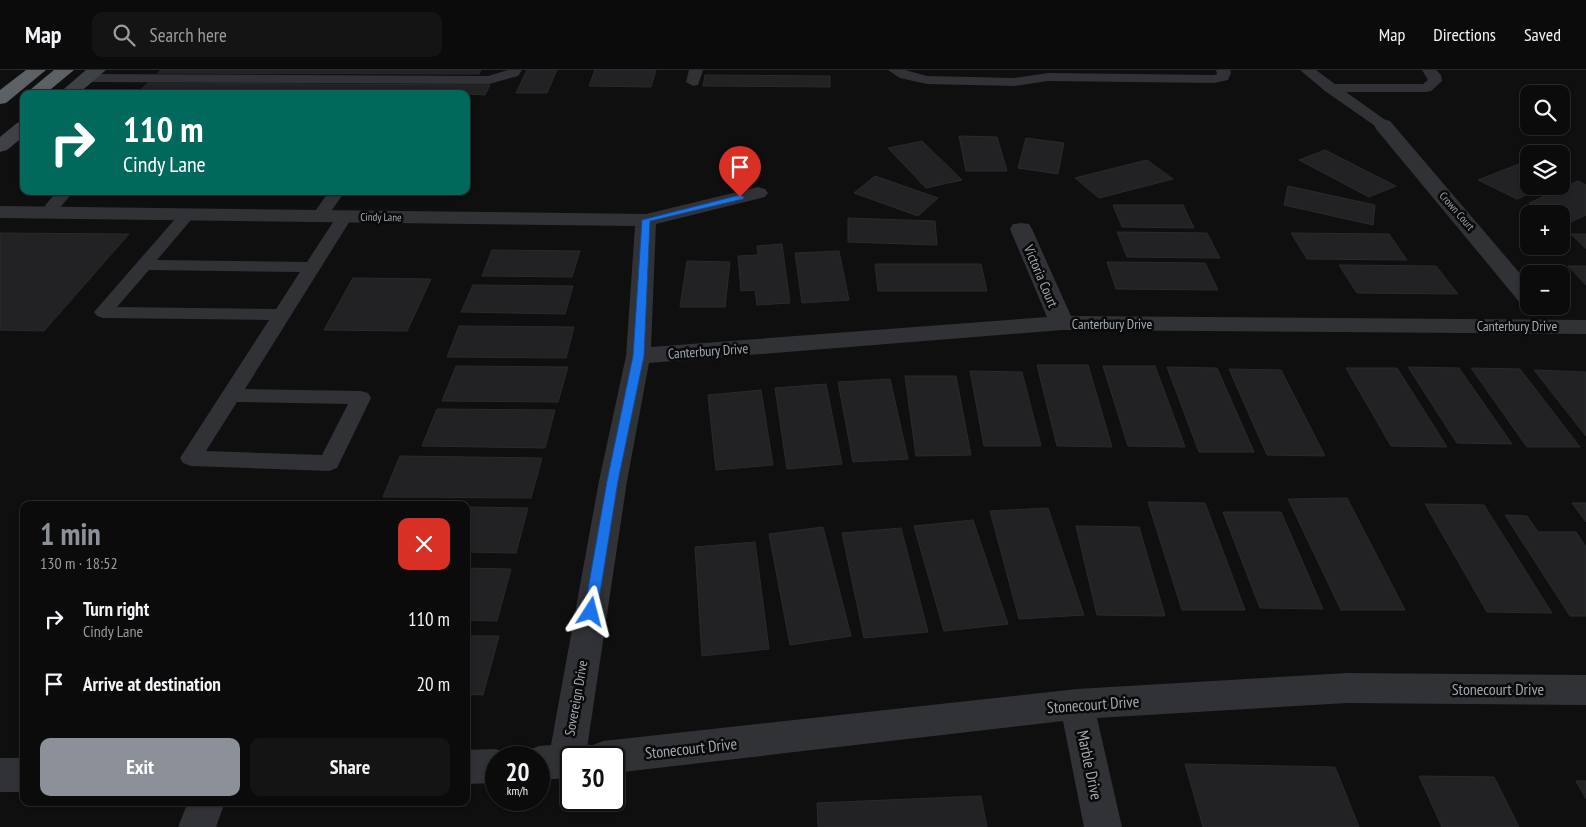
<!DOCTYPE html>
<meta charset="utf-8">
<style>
body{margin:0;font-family:"PT Sans Narrow",sans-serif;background:#141415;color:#f1f3f6;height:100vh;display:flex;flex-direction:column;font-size:19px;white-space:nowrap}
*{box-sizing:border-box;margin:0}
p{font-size:16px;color:#9a9b9d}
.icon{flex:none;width:28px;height:28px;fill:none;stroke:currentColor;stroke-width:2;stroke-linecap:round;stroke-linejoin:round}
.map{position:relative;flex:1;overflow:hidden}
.side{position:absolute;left:20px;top:431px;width:450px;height:305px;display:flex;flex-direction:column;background:#0b0b0c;border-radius:10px;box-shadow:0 1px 4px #0004,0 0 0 1px #2b2b2d}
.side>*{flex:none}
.top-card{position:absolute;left:20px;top:20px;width:450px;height:105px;border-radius:10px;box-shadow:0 1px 4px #0004,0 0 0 1px #2b2b2d;background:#00695c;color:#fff;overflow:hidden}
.controls{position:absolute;left:1520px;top:15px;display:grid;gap:10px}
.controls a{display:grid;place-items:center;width:50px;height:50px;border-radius:10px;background:#0b0b0c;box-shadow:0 1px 4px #0004,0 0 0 1px #2b2b2d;font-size:25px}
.speed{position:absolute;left:485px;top:676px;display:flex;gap:10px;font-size:25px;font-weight:700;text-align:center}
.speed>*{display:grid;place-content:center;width:65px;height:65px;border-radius:50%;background:#0b0b0c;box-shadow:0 1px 4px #0004,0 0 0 1px #2b2b2d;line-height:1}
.speed small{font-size:12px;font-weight:400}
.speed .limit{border:2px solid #111;border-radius:8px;background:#fff;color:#111}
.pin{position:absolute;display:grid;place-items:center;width:42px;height:42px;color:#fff;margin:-51px -21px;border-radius:50% 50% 50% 0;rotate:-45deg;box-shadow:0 0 5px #0007}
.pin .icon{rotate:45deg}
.me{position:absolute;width:55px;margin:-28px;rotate:9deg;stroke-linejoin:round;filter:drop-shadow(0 0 4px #0008)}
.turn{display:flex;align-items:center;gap:18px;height:105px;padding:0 20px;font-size:22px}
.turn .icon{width:65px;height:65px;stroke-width:2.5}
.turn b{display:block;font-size:35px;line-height:42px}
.round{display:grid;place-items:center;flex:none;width:52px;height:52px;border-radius:10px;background:#141415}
.headline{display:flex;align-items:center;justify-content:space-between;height:85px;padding:0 20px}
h1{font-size:30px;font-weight:700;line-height:38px;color:#8c9099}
.cta{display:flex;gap:10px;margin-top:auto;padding:10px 20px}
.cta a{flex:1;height:58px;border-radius:10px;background:#8c9099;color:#fff;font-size:20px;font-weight:700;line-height:58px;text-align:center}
.cta a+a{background:#141415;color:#f1f3f6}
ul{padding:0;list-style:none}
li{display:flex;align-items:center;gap:15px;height:65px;padding:0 20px}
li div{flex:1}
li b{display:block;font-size:19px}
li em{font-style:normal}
header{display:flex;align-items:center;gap:30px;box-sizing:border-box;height:70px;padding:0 25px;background:#0b0b0c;border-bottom:1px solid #2b2b2d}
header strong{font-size:24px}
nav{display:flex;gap:28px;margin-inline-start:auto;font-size:18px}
.search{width:350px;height:45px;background:#141415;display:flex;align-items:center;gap:12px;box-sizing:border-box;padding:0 18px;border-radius:10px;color:#9a9b9d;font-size:19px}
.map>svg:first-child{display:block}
.building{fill:#222224;stroke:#292a2c}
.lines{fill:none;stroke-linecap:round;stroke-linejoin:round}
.service{fill:#303235;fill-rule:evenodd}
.minor{fill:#303235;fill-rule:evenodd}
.secondary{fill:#3e4145;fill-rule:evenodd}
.motorway{fill:#5c6166;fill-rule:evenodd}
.route{fill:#1a73e8;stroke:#114b97}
.labels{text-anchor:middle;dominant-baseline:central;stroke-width:5;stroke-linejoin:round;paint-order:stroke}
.far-street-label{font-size:11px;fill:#a0a9b1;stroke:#0a0a0b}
.street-label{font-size:14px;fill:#a0a9b1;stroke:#0a0a0b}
.near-street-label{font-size:16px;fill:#a0a9b1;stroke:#0a0a0b}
</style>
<header>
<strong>Map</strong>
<div class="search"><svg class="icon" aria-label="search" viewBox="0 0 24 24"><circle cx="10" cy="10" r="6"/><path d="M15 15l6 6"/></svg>Search here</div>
<nav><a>Map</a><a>Directions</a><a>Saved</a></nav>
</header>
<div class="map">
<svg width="1586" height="757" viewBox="0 0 1586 757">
<rect width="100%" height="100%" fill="#0f0f10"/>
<g class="building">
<polygon points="161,0 481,0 479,4 158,3"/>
<polygon points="527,0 557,0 547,23 516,23"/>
<polygon points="595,0 656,0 651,17 589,16"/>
<polygon points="705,5 830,6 830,17 703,16"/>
<polygon points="148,13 490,15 485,25 466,24 137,23"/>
<polygon points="959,66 997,67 1007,101 966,101"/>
<polygon points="1026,68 1064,73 1058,104 1018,98"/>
<polygon points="922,71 962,110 926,118 888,78"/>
<polygon points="1325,80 1396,116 1369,127 1299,90"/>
<polygon points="1147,90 1173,109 1099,128 1075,108"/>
<polygon points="1529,90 1529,116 1547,116 1517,129 1478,110"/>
<polygon points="875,106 938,128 918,146 854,123"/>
<polygon points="1578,111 1586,115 1586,145 1569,153 1561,149 1561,144 1550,144 1529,133"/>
<polygon points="1288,116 1375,135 1373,155 1284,135"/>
<polygon points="1113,135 1183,135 1194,158 1122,157"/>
<polygon points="848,148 935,151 937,175 848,172"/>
<polygon points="1117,162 1207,163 1220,188 1127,187"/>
<polygon points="0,163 129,164 44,261 0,260"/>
<polygon points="1291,163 1389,164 1407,190 1307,189"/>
<polygon points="1571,164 1586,164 1586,179"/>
<polygon points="782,174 790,233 757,235 755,220 741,221 738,186 758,185 757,176"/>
<polygon points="492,180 580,181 572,207 482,206"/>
<polygon points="839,181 849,230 802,233 795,183"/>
<polygon points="687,191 730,192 725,237 680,237"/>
<polygon points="1107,192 1205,193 1218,220 1116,219"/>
<polygon points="875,194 981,194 987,221 878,221"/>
<polygon points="1339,195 1436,196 1458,224 1357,223"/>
<polygon points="1568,196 1586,196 1586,215"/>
<polygon points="353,208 431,209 407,261 324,260"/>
<polygon points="473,215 573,216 565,244 461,242"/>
<polygon points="459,256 574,257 566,288 447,287"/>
<polygon points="1037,295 1088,295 1112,377 1057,376"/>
<polygon points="456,296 568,297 558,332 442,331"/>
<polygon points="1103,296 1155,296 1185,377 1128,376"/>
<polygon points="1167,297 1217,298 1254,382 1199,382"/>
<polygon points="1408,297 1459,298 1512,374 1457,373"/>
<polygon points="1346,298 1397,298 1447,377 1391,376"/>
<polygon points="1471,298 1520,299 1580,377 1527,377"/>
<polygon points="1229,299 1281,300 1325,386 1267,385"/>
<polygon points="1534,300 1586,302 1586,366"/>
<polygon points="970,301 1022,302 1041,376 984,376"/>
<polygon points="905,306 956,306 971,385 916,386"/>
<polygon points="890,309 908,389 853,392 838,312"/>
<polygon points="826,314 842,394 787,399 775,318"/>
<polygon points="761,320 773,395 716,400 708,325"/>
<polygon points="437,339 555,340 545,378 422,376"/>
<polygon points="400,386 542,388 531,428 383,427"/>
<polygon points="1347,428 1405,540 1341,540 1288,429"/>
<polygon points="1148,432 1205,433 1245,540 1182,540"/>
<polygon points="1572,433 1586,433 1586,452"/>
<polygon points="1425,434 1484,435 1552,543 1487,542"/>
<polygon points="466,437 528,438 516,483 466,482"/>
<polygon points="1048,438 1084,545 1019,549 990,441"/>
<polygon points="1223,442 1281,442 1323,539 1260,538"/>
<polygon points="1505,445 1527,446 1538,462 1576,462 1586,477 1586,546 1570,546"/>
<polygon points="973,450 1008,554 944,561 914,456"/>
<polygon points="1076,456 1139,457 1165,546 1097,545"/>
<polygon points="823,457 851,566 790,575 769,464"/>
<polygon points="901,458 928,562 864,568 842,463"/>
<polygon points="755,472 769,579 702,586 695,477"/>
<polygon points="466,498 511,499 497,551 466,550"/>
<polygon points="466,566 499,566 483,625 466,624"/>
<polygon points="1185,694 1335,697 1359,757 1203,757"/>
<polygon points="1419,706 1494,707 1519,757 1442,757"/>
<polygon points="1576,711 1586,711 1586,729"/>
<polygon points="981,726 987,757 818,757 817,733"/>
</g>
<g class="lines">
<g class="service">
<polygon points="508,0 522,0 518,6 489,14 88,12 81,8 88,4 488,6"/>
<polygon points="689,0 703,0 698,15 693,16 686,12"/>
<polygon points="888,0 905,0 927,6 1014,8 1048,3 1214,5 1217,4 1216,0 1230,0 1231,3 1228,10 1214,13 1048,11 1014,16 927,14 900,8"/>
<polygon points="1300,0 1316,0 1335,14 1423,14 1428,10 1422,0 1436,0 1441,5 1442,11 1431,21 1426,22 1346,22 1388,52 1390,55 1388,58 1378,58 1325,21"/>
<polygon points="57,121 74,121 53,146 41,146 39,143"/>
<polygon points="326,121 342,121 343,124 326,149 314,149 312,146 327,124"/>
<path d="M188,139L194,141L196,144L157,190L307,192L339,143H351L353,146L245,319L361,321L368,323L371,328L337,398L329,401L191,396L183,393L180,388L269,250L103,248L97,246L94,242L182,141ZM149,200L300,202L276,239L117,237ZM237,332L348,334L322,385L206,381Z"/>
</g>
<g class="minor">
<polygon points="1383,49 1390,51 1529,214 1529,236 1521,234 1376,59 1374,55 1376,51"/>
<polygon points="758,117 765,119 768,123 765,127 656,154 651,277 1047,247 1010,159 1013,154 1021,153 1029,154 1032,159 1071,246 1586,250 1586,264 1062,260 649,293 627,411 586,685 590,676 603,671 1077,619 1347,603 1586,605 1586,635 1347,633 1097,648 1122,757 1084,757 1063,651 614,703 614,688 571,688 571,708 539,710 539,688 523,688 526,681 539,676 551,675 599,411 626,286 635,156 0,148 0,136 646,144"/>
<polygon points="496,679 509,684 510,688 496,688 496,713 466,714 466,680"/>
<rect x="0" y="688" width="24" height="34"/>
<polygon points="188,732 225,732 216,757 178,757"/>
</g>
<g class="secondary">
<polygon points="86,0 106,0 78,24 58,24"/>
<polygon points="24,51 24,66 7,80 0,82 0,67 17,53"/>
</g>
<g class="motorway">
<polygon points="26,0 46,0 6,33 0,34 0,20"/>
<polygon points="54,0 74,0 45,24 25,24"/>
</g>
</g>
<polygon class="route" points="740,125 744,127 743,129 650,151 644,286 618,411 597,542 595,546 591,548 586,546 584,542 607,411 633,286 642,150"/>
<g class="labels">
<g class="far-street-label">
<text transform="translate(1457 141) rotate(49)">Crown Court</text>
<text transform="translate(381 147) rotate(1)">Cindy Lane</text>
</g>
<g class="street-label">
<text transform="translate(1041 206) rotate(67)">Victoria Court</text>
<text x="1112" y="254">Canterbury Drive</text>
<text x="1517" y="256">Canterbury Drive</text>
<text transform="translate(708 281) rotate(-4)">Canterbury Drive</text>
<text transform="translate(576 628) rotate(-80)">Sovereign Drive</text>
</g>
<g class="near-street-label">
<text x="1498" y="619">Stonecourt Drive</text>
<text transform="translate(1093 634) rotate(-4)">Stonecourt Drive</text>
<text transform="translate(691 678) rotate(-6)">Stonecourt Drive</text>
<text transform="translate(1090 695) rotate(78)">Marble Drive</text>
</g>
</g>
</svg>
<div class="controls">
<a><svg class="icon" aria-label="search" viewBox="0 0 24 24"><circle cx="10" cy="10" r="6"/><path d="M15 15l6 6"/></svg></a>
<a><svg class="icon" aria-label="layers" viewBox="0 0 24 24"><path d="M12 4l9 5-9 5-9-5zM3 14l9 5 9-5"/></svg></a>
<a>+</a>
<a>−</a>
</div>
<div class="speed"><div>20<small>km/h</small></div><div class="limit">30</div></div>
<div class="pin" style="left:740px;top:127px;background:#d93025"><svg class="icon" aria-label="arrive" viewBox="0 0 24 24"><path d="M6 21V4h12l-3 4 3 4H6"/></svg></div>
<svg class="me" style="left:591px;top:542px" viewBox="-20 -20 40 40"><path d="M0-17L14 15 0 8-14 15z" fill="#1a73e8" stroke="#fff" stroke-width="4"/></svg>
<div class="top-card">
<div class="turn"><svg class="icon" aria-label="right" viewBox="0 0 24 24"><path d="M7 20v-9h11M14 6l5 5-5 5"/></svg><div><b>110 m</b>Cindy Lane</div></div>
</div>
<section class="side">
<div class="headline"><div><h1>1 min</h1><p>130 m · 18:52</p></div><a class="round" style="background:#d93025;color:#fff"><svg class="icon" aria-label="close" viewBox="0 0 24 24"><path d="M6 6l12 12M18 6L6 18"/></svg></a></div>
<ul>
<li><svg class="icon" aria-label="right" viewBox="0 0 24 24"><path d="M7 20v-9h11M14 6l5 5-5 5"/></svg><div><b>Turn right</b><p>Cindy Lane</p></div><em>110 m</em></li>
<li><svg class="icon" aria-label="arrive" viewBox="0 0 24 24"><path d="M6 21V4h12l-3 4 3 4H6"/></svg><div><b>Arrive at destination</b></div><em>20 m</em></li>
</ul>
<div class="cta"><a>Exit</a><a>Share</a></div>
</section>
</div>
